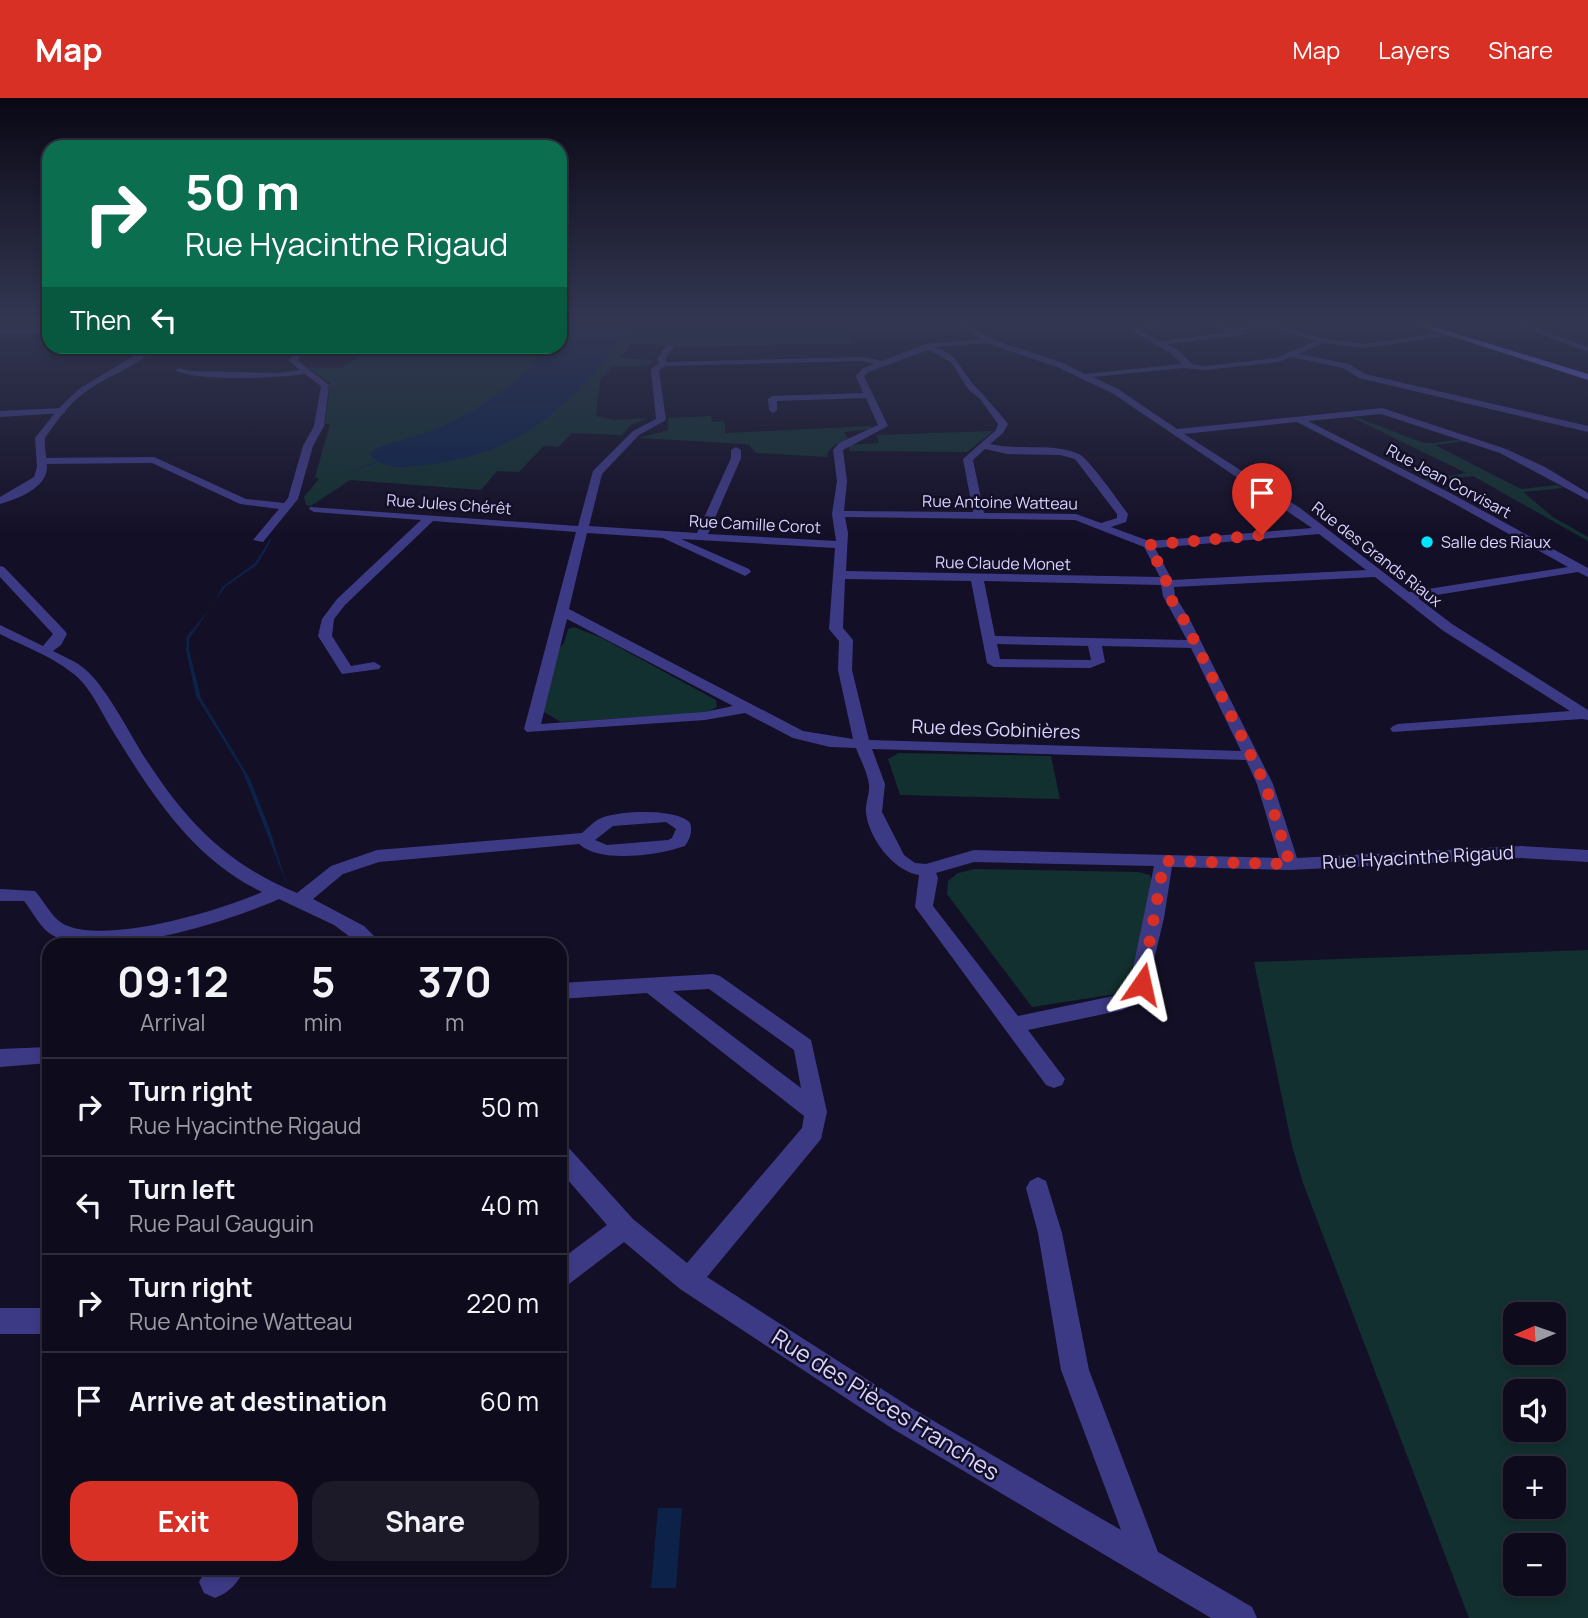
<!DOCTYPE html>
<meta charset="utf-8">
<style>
body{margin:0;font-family:Manrope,sans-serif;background:#1c1929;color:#f1f3f6;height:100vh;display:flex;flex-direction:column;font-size:26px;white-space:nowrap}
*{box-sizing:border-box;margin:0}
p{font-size:23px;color:#9b9ba3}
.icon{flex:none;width:38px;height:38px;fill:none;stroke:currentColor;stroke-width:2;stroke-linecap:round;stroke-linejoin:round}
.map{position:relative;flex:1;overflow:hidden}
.drawer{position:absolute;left:42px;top:840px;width:525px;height:637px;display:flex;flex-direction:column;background:#0e0b1c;border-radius:21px;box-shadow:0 4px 10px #0003,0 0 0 2px #2e2b3b}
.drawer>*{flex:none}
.banner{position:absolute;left:42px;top:42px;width:525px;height:214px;border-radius:21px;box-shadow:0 4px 10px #0003,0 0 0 2px #2e2b3b;background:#0b6e4f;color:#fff;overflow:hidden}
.needle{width:46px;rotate:268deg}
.buttons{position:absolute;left:1503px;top:1204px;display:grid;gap:14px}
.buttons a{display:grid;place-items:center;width:63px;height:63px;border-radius:14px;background:#0e0b1c;box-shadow:0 4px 10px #0003,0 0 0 2px #2e2b3b;font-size:35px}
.pin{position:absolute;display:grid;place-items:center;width:60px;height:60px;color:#fff;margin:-72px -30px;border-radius:50% 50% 50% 0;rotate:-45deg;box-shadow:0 0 7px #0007}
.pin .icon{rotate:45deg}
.me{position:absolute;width:77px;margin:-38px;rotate:11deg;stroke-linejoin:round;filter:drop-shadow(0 0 5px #0008)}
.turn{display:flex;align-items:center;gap:24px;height:147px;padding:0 28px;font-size:32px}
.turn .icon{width:91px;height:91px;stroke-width:2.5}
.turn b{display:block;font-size:49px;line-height:60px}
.then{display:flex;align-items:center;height:66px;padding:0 28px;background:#0003;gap:14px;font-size:26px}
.eta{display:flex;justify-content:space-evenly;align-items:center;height:119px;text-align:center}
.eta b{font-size:42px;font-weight:700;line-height:49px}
.button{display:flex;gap:14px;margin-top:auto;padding:14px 28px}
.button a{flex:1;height:80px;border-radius:21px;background:#d93025;color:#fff;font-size:28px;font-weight:700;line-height:80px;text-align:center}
.button a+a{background:#1c1929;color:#f1f3f6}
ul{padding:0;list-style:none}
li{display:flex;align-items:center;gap:21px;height:98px;padding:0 28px;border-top:2px solid #2e2b3b}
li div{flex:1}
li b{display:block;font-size:26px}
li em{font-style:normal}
header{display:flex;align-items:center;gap:42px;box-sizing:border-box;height:98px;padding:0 35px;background:#d93025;color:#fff}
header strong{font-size:33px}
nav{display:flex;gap:38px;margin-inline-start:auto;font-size:24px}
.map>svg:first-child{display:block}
.green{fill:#12302f;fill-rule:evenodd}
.water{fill:#0c2248}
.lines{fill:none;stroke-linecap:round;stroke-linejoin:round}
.minor{fill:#3d3a85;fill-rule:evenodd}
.tertiary{fill:#3d3a85;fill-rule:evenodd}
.secondary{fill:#6f6bff;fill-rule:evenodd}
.route{stroke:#d93025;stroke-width:12;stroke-dasharray:0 21.6}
.poi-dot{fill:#00e5ff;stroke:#130f26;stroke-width:2.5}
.labels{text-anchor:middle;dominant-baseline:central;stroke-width:5;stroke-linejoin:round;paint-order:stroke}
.far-street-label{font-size:16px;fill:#d9d4ff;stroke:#130f26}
.far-poi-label{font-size:16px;fill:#d9d4ff;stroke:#130f26;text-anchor:start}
.street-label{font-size:19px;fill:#d9d4ff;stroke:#130f26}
.near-street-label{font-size:23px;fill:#d9d4ff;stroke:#130f26}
</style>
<header>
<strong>Map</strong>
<nav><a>Map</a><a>Layers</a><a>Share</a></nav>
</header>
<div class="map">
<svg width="1588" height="1520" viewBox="0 0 1588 1520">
<rect width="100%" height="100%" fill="#130f26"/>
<g class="green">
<polygon points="560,226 812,226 843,233 854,245 679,249 632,245 620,260 653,262 654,264 646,268 612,269 600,282 596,318 614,322 649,320 631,327 622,337 572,335 558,349 544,348 519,374 497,373 481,392 350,382 311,408 306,407 304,399 319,381 315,379 330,326 325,326 330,285 309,270 342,270 372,249 560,248"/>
<path d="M711,318L712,324L724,323L726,335L871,328L872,331L844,334L848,341C838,345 828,349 827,359L756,355L749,347L744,346L639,340L668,332V320Z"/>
<path d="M1349,318C1358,318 1408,340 1422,344C1437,348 1452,339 1466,343L1435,347L1521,391L1557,387L1563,390L1523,394L1553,419L1588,439V443L1473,378L1428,384L1423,382L1466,375Z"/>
<polygon points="993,333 967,354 850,353 848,347 879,345 876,337"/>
<polygon points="574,529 602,540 716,602 717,609 706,615 561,624 542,613 557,552 564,545 568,531"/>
<polygon points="899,655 1051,658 1060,701 900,697 888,661"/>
<polygon points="975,771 1138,774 1150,777 1152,784 1129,894 1032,909 947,796 948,783 958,775"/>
<path d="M1588,852V1520H1469L1303,1085L1292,1048L1254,864ZM1516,1216H1554V1255H1516ZM1516,1293H1554V1332H1516ZM1516,1370H1554V1409H1516ZM1516,1447H1554V1486H1516Z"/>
</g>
<g class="water">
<path d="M575,226H635C576,301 530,353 432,366C415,368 394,373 379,364L346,375L377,363L369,356L375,351C393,343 412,340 431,333C460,322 491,302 515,283C531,271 538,248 560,248V242Z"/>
<polygon points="270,441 272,441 257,467 225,489 189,541 189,551 201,600 250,681 270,732 287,787 243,674 196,598 186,552 187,538 214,506 222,489 255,465"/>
<polygon points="658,1410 682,1410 676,1490 651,1490"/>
</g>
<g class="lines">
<g class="minor">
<path d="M959,226H968L991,241L1063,265L1085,276L1182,266L1172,256L1128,231L1151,226H1177L1140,232L1159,243L1230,234L1206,226L1233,230L1252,227L1277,228L1321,240L1364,246L1445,234L1448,238L1364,250L1323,245L1299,256L1349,266L1365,276L1588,328V334L1359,280L1343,270L1291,259L1278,264L1205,272L1183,270L1093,279L1118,291L1177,331L1382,310L1506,351L1545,369L1588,395V402L1500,355L1381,316L1308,323L1454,397L1588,470V479L1578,474L1418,500L1452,526L1588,612V622L1582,621L1393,634L1390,631L1393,628L1398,626L1570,613L1442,532L1375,479L1174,489L1175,498L1190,522L1273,686L1297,760L1521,748L1588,752V764L1521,760L1290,772L1172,769L1164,820L1145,899L1123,912L1028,932L1065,981L1062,987L1054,990L1046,987L915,809L919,777C893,773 868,739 866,714C865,705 870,696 869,687C868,675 860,661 856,650L830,649L793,640L745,615L705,622L527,634L524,631L576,434L433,423L345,507L334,521L332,538L351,568L374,564L381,568L379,571L342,576L318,538L322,521L337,501L421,422L314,414L309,411L310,409L578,428L593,373L633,333L656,321L651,271L659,265L657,261L667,247L674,249L665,261L667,264L863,259L882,263L925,246L980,241ZM1264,231L1290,235L1315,243L1276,260L1205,268L1192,266L1178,252L1167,246L1245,237L1242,232ZM987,245L1057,269L1112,295L1312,430L1149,443L1111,429L1126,424L1128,416C1120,405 1089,361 1079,356C1052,344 1019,353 990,346L1003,335L1008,326C997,312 986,300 974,287C959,270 960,258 935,249ZM928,252L951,264L968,291L980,301L998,326L996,332L963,361L973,414L844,413L847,383L843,352L888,328L864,278L869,274ZM863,263L874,266L863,270L856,278L863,295L772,298L768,301L769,312L773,315L777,312V303L866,300L878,327L839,345L833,352L837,383L832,416L836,443L708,436L741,360V352L736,349L731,352V360L697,435L589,428L602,376L639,337L666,322L659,272L666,268ZM1297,324L1446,401L1568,469L1409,494L1300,410L1184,336ZM985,351L1007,356L1060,357L1075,361L1117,416V420L1101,425L1076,416L984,415L973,362ZM845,419L1075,422L1144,449L1160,479L846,473L848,435ZM587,435L663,440L745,478L751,474L749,471L681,441L835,450L829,531L839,543L838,572L853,641L803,633L569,511ZM1319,436L1366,472L1172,482L1155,450ZM845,481L971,483L987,565L994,569L1090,570L1105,564L1102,548L1191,550L1241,653L869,642L852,572L853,542L843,530ZM984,483L1161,487L1163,498L1187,542L995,538ZM567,521L733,608L705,614L541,626ZM997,546L1088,548L1091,562L1000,561ZM872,651L1246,662L1257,686L1279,760L974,752L926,766L915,765L904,757L882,714L885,686ZM974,764L1154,768L1129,890L1118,897L1018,918L933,808L938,780L936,775Z"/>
<polygon points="1514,226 1525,226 1588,249 1588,254"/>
<rect x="0" y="231" width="49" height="4"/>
<path d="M302,248H311L297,262L329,287L324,328L313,348L298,401L263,444L253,442L279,411L240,406L152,365L42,366L37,363L42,360L154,359L246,401L284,405L288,400L303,348L314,328L321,288L305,276C279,280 196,284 175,272L179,270L190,273L280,275L300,272L288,262Z"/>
<polygon points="62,310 65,311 65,315 0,319 0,313"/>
<path d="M0,468L4,469L65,533L67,536L61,547L53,553C62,558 73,562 81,568C104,584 129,635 145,660C186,723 226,766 297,795L331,768L377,752L582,735C587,731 593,724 599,721C616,712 678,710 690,725C693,733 690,741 685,748C659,757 600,766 579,746L379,764L343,776L313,801L364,828L383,847H361L334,827L279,801C230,823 100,865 52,837C40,830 33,814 24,803H0V791L35,793C45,804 53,823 68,828C112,845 219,813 262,794C193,761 153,698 114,635C102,616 90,587 71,574C51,558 23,548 0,536V527L43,548L53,536L0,479ZM666,724L676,731L672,740L668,742L607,747L595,742L613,728Z"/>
<path d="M713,876L720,878L811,942L827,1014L821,1041L707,1179L913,1311L1121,1432L1061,1272L1038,1135L1026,1090L1030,1083L1038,1079L1046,1083L1062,1135L1089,1272L1158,1454L1252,1509L1257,1520H1211L893,1331L680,1191L624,1144L569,1186L560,1189V1162L607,1127L560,1073V1046L568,1049L633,1121L687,1165L802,1030L804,1018L647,895L560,901V885ZM709,891L794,952L801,990L673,893Z"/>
<polygon points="49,949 49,965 0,969 0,951"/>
<rect x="0" y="1210" width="49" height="26"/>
<path d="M207,1470H245C238,1485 230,1494 215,1500L204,1495L199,1484Z"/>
</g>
<path class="tertiary" d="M150,248H159C137,269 108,277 84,295C68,307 56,324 45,340C44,350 47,359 47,369C47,390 17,401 0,406V399L34,379L37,369L35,340L59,310L79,291Z"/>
<polygon class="secondary" points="1413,226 1425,226 1588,276 1588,282"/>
</g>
<linearGradient id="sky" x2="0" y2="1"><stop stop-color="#0a0815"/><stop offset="0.51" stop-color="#333752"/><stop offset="1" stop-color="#333752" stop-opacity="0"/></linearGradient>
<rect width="1588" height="439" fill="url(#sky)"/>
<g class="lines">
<polyline class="route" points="1142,886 1164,763 1290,766 1265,686 1184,522 1169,498 1165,477 1148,447 1262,437"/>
</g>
<circle class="poi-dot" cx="1427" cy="444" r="7"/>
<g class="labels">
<g class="far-street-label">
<text transform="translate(1449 383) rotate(28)">Rue Jean Corvisart</text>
<text transform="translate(1000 404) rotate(1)">Rue Antoine Watteau</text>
<text transform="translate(449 406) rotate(4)">Rue Jules Chérêt</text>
<text transform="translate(755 426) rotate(3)">Rue Camille Corot</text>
<text transform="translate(1377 456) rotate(38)">Rue des Grands Riaux</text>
<text transform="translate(1003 465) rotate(1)">Rue Claude Monet</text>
</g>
<g class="far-poi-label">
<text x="1441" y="444">Salle des Riaux</text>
</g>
<g class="street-label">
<text transform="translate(996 631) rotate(2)">Rue des Gobinières</text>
<text transform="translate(1418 759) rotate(-3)">Rue Hyacinthe Rigaud</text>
</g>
<g class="near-street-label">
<text transform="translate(886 1306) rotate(32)">Rue des Pièces Franches</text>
</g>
</g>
</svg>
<div class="buttons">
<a><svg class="needle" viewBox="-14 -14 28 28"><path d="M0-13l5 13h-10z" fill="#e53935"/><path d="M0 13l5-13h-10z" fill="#9b9ba3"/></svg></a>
<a><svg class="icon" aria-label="sound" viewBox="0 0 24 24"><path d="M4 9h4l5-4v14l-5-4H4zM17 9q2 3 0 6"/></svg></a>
<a>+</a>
<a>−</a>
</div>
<div class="pin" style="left:1262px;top:437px;background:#d93025"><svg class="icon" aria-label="arrive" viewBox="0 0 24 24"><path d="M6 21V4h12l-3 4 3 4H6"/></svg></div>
<svg class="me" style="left:1142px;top:886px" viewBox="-20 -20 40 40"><path d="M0-17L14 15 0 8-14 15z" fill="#d93025" stroke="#fff" stroke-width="4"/></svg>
<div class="banner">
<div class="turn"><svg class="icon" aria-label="right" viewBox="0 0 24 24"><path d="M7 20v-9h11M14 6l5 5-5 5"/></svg><div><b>50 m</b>Rue Hyacinthe Rigaud</div></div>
<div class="then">Then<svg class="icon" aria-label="left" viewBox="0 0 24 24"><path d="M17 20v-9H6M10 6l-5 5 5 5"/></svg></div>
</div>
<section class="drawer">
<div class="eta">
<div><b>09:12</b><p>Arrival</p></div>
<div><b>5</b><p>min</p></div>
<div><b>370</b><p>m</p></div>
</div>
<ul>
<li><svg class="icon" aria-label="right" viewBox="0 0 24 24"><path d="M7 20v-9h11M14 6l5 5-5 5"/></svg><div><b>Turn right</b><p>Rue Hyacinthe Rigaud</p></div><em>50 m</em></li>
<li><svg class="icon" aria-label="left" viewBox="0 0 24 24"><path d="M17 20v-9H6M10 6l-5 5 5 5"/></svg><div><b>Turn left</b><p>Rue Paul Gauguin</p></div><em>40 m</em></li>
<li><svg class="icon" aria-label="right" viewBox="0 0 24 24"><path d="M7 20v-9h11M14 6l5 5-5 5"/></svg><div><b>Turn right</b><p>Rue Antoine Watteau</p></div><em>220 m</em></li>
<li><svg class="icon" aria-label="arrive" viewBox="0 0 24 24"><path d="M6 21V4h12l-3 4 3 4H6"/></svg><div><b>Arrive at destination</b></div><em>60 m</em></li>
</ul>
<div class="button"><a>Exit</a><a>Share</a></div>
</section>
</div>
